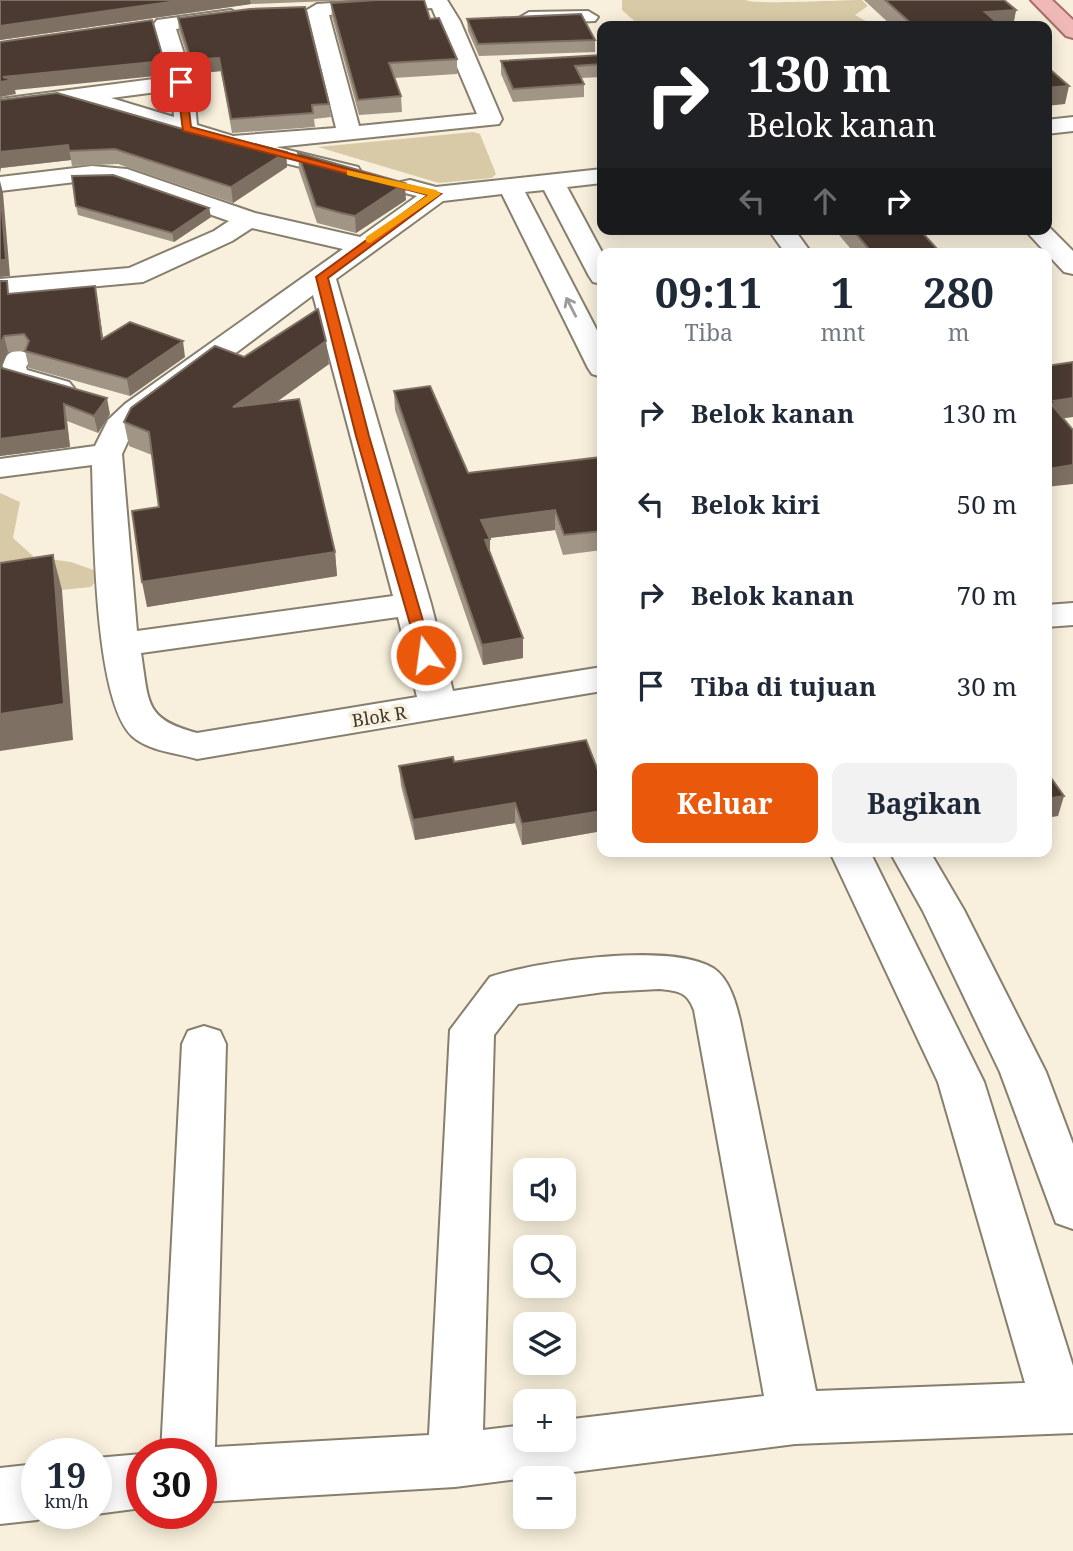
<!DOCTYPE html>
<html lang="id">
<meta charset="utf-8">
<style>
body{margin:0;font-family:"Noto Serif",serif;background:#f2f2f3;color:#1f2937;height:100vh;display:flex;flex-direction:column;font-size:26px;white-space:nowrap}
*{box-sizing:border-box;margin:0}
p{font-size:23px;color:#747a83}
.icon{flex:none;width:38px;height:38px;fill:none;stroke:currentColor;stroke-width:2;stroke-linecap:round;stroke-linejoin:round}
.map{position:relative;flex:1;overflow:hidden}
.side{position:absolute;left:597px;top:248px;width:455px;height:609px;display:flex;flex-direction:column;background:#fff;border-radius:14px;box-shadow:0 4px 18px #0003}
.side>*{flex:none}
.hud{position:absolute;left:597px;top:21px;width:455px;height:214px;border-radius:14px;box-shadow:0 4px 18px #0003;background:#202124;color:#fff;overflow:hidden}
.fabs{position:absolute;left:513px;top:1158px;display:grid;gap:14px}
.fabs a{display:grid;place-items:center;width:63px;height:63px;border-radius:14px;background:#fff;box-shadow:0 4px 18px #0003;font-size:35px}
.speed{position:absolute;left:21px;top:1438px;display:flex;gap:14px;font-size:35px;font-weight:700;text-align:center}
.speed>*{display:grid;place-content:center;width:91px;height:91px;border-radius:50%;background:#fff;box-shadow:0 4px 18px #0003;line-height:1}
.speed small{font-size:18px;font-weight:400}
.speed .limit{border:10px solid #d22;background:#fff;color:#111}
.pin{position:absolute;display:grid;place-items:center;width:60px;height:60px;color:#fff;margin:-30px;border-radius:14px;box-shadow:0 4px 10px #0006}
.me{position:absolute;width:77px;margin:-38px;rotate:346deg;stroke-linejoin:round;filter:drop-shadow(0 0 5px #0008)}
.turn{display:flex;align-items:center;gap:24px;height:147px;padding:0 35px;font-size:32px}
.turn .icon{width:91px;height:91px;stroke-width:2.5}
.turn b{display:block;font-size:49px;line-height:60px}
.lanes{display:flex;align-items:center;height:66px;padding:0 35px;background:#0003;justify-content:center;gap:35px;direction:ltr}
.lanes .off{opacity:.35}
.eta{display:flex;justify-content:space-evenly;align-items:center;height:119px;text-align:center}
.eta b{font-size:42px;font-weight:700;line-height:49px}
.action{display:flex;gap:14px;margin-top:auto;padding:14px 35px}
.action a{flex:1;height:80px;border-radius:14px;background:#ea580c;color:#fff;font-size:28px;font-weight:700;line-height:80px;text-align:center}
.action a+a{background:#f2f2f3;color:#1f2937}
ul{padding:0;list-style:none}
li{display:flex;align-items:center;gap:21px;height:91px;padding:0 35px}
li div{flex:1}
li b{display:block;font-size:26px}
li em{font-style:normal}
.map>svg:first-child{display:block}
.green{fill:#d9caa7}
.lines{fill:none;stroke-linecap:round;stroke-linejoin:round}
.minor-casing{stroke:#877f6e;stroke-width:4}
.major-casing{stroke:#a96e68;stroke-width:4}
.minor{fill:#fff;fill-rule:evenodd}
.major{fill:#eeb9b6;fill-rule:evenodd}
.wall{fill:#a19586}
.shaded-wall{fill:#7e7164}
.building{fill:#4a3a31;stroke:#7e7164;stroke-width:2}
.oneway{stroke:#9e9c98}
.route{fill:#ea580c;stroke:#983908;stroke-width:2}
.slow{fill:#f59e0b}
.labels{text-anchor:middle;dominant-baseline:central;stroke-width:7;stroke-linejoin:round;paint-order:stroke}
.street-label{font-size:18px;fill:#3c3931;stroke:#f8f0dc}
</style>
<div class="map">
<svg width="1073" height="1551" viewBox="0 0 1073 1551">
<rect width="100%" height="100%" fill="#f8f0dc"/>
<g class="green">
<path d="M622,0H746C753,5 841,0 862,0L868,6L855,15L875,26H640L622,10Z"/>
<polygon points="473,132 480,134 496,174 492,178 439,183 318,147"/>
<polygon points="0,493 20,502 13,538 34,557 71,562 102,573 91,587 0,596"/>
</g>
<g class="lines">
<g class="minor-casing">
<g id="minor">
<path d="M376,0H447L460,21L502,119L499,124L276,147L358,167L361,172L358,177L349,179L224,148L78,102L0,113V99L169,77L154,24L157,20L231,10L241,16L238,20L176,29L193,82L197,125L233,136L336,128L307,10L317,4ZM432,8L477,114L359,126L329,15ZM172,90L174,117L111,98Z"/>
<polygon points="588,11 598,17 595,21 529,24 519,18 529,12"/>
<polygon points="1073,117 1073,131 1046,134 1046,120"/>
<path d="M92,166L127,169L255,213L360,237L417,196L401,192L398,187L401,182L410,180L436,187L602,169V183L567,187L603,254L602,284L593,282L589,276L544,190L525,192L602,340V377L592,374L588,368L502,194L443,201L336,279L431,604L453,691L602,667V691L197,759C177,753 148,751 132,736C93,699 94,522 92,465L0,477V459L95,446L108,420L125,404L343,249L252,228L232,241L143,282L0,295V279L129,268L214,231L229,221L115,181L92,180L0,191V177ZM313,295L393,596L137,631L122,454L133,430ZM398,617L417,697L197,733C144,719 149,703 141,653Z"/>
<polygon points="1046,224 1073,251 1073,274 1064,272 1024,229 1046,229"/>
<polygon points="768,229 794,229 812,254 786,254"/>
<path d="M17,350L27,353L31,359L26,367L27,370L69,382L74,388L69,394L59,397L7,382C0,368 0,355 17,350Z"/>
<polygon points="1073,603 1073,625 1046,627 1046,605"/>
<path d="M830,852H870L984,1082L1073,1366V1433L795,1444L455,1487L201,1502V1454H161L182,1044L188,1031L204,1026L220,1031L226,1044L215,1447L429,1435L450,1030L490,977C537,961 670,942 713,968C729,978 736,1003 740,1020L816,1391L1025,1383L938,1082ZM659,989C677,991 687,991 694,1010L764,1396L564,1420V1440H525V1425L483,1430L494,1035L518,1004L604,992Z"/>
<polygon points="890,852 930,852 964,910 1046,1072 1073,1144 1073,1229 1056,1223 1000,1072 923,911"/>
<polygon points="142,1454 142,1508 96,1514 96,1458"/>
<polygon points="37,1464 37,1514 51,1514 37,1520 0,1524 0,1468"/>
</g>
</g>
<g class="major-casing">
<polygon id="major" points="1031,0 1052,0 1073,20 1073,38 1066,36"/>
</g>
<use href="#minor" class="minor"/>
<use href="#major" class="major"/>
</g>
<g class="wall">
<polygon points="0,0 355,0 251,4 0,40"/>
<polygon points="864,0 1004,0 1016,10 1013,26 892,26"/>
<polygon points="331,3 430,19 457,59 457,74 394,78 401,96 402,112 359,115 332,17"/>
<polygon points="178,18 329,104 331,117 314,119 315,127 232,133 221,71 193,74 179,31"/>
<polygon points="467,19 595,40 595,52 479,56 468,31"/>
<polygon points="602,55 602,77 581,78 584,84 584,97 513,102 501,74 501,61"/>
<polygon points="0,100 235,144 286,152 287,167 233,203 118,164 72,166 71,160 1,168"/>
<polygon points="298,153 406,200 356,233 317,223 299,170"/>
<polygon points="76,206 209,208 211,217 174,242 78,215"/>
<polygon points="834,229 919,229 938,254 855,254"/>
<polygon points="0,281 10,294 95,286 103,338 185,357 130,396 29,368 25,351 8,352 2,367 110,414 98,433 67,421 70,447 0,456"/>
<polygon points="244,357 329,364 277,402 335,552 337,576 147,607 159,507 152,455 129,446 124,422"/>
<polygon points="394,391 468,473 602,457 602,550 563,555 555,530 489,538 490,552 523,658 483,665 395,410"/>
<polygon points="454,762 602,781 602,831 522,845 515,823 415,840 401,786 399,766"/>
</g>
<g class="shaded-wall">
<polygon points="184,0 250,0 251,4 0,40 0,26"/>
<polygon points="1016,10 1013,26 983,26 985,12"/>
<polygon points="219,58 221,71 193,74 191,60"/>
<polygon points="164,61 166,75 15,90 16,94 0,97 0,82 3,77"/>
<polygon points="1069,86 1065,104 1046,106 1046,88"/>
<polygon points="68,145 71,160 1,168 0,173 0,152"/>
<polygon points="286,152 287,167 233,203 231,187"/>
<polygon points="0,181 3,193 10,276 0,277"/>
<polygon points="405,183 406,200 356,233 355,216"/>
<polygon points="209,208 211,217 174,242 172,233"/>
<polygon points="938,250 938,254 907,254"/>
<polygon points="95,286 98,302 105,355 102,339"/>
<polygon points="4,336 8,352 1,368 0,363 0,345"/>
<polygon points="183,341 185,357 130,396 127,379"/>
<polygon points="326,341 329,364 236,431 233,407"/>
<polygon points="107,398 110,414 98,433 94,416"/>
<polygon points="1073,398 1073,417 1052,420 1051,404 1054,401"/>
<polygon points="64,404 67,421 70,447 0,456 0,439"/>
<polygon points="1073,465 1073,484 1046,487 1046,473 1048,469"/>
<polygon points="555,510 555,530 481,539 481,520"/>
<polygon points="490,539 490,559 485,540"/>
<polygon points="335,552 337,576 147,607 142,582"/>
<polygon points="53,555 62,590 73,740 0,751 0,714"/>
<polygon points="523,638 523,658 483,665 482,645"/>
<polygon points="1064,796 1058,816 1046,818 1046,799"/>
<polygon points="515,803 515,823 415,840 413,820"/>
<polygon points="602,811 602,831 522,845 522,824"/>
</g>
<g class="building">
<polygon points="0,0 184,0 0,26"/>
<polygon points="376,0 424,0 430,19 439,18 457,59 389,63 401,96 358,100 331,3"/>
<polygon points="885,0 1004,0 1016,10 985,12 1001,26 914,26"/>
<polygon points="305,7 329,104 312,105 313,113 231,119 219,58 191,60 178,18 250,9"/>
<polygon points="581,14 595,40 478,44 467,19"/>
<polygon points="152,20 164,61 3,77 13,80 0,82 0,42"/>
<polygon points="602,55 602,64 575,66 584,84 513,89 501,61"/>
<polygon points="1046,66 1069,86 1046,88"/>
<polygon points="57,93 235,144 234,139 286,152 231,187 115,149 69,151 68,145 0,152 0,100"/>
<polygon points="298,153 405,183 355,216 341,213 316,206"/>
<polygon points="113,175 209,208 172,233 76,206 72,176"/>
<polygon points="0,185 6,260 0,260"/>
<polygon points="852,229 919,229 938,250 907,254 873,254"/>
<polygon points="0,281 7,281 8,294 95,286 102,339 130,322 183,341 127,379 25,351 29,341 24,334 4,336 0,345"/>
<polygon points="318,309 326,341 233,407 299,399 335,552 142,582 132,511 159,507 149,432 124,422 131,408 215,346 244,357"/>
<polygon points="0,361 2,368 107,398 94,416 64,404 66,430 0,439"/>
<polygon points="1073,362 1073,398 1054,401 1056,403 1051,404 1073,430 1073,465 1048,469 1046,467 1046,366"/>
<polygon points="430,386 468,473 602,457 602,531 564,535 555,510 481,520 490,539 485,540 523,638 482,645 394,391"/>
<polygon points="53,555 64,704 0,714 0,563"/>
<polygon points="586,740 602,781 602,811 522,824 515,803 413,820 399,766 453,757 454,762"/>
<polygon points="1046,771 1064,796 1046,799"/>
</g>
<defs><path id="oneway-shaft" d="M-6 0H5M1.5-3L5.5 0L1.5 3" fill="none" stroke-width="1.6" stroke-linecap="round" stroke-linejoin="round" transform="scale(1.75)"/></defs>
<use class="oneway" href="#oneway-shaft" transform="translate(571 307) rotate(-117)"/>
<polygon class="route" points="181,79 186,82 191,127 441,194 328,278 369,436 433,655 431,658 421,658 419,655 356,436 316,277 428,195 183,131 177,82"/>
<polygon class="slow" points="347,170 436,190 441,194 370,243 366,242 366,237 428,195 347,175"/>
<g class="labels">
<g class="street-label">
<text transform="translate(379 716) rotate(-9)">Blok R</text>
</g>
</g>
</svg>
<div class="fabs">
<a><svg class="icon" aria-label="sound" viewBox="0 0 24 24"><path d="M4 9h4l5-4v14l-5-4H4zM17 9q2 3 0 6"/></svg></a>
<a><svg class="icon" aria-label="search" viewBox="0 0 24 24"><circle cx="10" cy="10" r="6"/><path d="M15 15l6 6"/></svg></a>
<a><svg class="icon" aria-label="layers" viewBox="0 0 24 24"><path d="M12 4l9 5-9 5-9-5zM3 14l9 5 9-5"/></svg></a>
<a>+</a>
<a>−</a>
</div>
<div class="speed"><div>19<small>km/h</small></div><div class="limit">30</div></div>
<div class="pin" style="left:181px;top:82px;background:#d93025"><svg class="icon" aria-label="arrive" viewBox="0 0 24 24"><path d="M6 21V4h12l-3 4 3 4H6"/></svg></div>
<svg class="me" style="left:426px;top:655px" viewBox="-20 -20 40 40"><circle r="17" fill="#ea580c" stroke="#fff" stroke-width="3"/><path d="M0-11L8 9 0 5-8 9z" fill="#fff"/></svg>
<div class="hud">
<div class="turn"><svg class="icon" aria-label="right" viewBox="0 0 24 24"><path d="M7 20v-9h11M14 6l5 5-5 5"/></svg><div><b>130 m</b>Belok kanan</div></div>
<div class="lanes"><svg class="icon off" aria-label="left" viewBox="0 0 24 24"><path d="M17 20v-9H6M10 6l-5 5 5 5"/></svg><svg class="icon off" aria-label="ahead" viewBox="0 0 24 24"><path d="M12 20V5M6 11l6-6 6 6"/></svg><svg class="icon" aria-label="right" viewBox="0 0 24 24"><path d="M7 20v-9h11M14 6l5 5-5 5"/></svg></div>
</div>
<section class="side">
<div class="eta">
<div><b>09:11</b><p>Tiba</p></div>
<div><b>1</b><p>mnt</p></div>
<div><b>280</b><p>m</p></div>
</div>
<ul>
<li><svg class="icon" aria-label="right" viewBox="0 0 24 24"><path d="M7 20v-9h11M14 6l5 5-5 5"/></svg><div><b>Belok kanan</b></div><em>130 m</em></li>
<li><svg class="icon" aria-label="left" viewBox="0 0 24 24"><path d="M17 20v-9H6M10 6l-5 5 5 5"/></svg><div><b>Belok kiri</b></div><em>50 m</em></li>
<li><svg class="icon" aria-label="right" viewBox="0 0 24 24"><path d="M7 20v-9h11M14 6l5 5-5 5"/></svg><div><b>Belok kanan</b></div><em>70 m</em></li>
<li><svg class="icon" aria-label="arrive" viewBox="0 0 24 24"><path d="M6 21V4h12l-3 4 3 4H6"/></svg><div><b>Tiba di tujuan</b></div><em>30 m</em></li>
</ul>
<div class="action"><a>Keluar</a><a>Bagikan</a></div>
</section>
</div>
